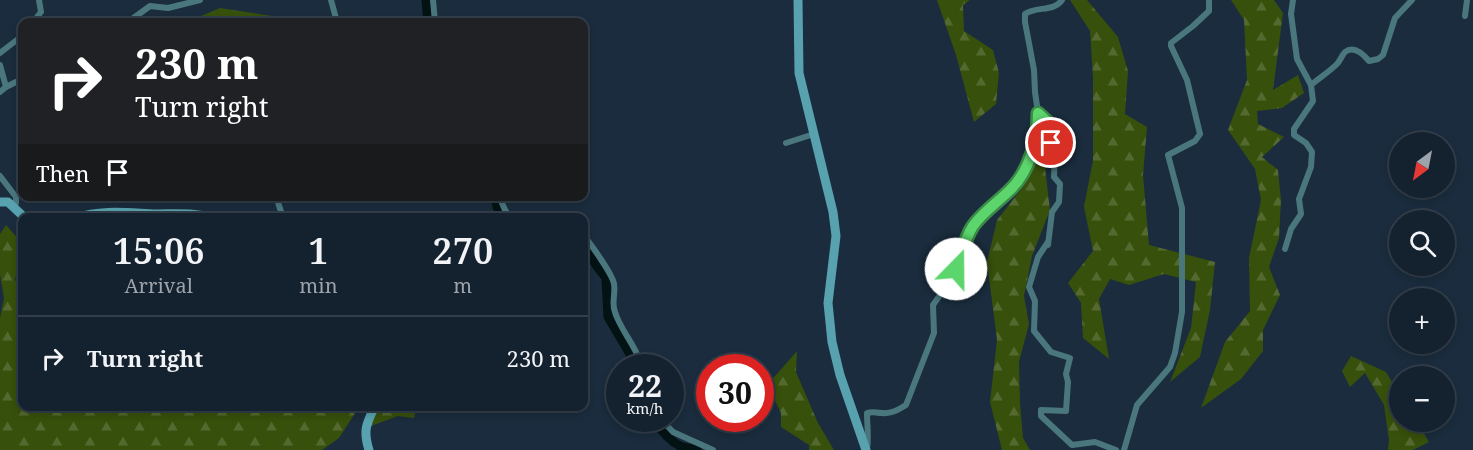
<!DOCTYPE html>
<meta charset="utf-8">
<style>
body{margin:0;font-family:"Noto Serif",serif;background:#212e3a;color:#f1f3f6;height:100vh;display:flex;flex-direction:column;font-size:22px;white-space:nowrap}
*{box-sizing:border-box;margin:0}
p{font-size:20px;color:#9da3aa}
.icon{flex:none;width:33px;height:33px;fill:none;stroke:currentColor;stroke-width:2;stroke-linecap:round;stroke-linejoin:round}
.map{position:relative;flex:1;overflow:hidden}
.sheet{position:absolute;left:18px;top:213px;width:570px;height:198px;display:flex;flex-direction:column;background:#14212e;border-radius:12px;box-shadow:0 3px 9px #0003,0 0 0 2px #333e4a}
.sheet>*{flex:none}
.banner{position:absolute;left:18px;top:18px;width:570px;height:183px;border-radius:12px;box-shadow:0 3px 9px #0003,0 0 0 2px #333e4a;background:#202124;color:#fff;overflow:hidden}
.needle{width:39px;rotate:212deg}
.tools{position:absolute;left:1389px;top:132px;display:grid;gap:12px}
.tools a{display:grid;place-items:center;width:66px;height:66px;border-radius:50%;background:#14212e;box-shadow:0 3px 9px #0003,0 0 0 2px #333e4a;font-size:30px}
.speed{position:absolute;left:606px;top:354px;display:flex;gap:12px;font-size:30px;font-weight:700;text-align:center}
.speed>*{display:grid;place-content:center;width:78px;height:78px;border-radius:50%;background:#14212e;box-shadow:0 3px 9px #0003,0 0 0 2px #333e4a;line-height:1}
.speed small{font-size:15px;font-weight:400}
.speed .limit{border:9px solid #d22;background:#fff;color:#111}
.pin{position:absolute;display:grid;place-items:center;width:51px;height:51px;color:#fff;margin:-26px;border:3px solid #fff;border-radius:50%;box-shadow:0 2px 6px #0007}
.me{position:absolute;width:66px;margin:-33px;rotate:22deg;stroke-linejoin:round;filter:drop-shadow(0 0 4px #0008)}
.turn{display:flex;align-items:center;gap:21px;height:126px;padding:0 18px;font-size:27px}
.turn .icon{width:78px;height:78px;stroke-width:2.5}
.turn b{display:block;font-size:42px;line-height:51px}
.then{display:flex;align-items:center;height:57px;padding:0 18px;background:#0003;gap:12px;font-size:22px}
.eta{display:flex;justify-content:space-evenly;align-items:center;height:102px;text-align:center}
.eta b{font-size:36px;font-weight:600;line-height:42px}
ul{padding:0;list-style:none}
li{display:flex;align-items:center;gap:18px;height:84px;padding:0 18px;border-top:2px solid #333e4a}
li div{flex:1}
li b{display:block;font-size:22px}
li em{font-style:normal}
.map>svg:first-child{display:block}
.forest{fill:url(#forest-firs)}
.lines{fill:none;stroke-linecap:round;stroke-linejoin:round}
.river{stroke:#031213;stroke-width:9}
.street{stroke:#4a777e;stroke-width:6}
.secondary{stroke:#57a2ae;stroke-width:9}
.route-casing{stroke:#3c8a47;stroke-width:15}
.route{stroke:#5cd56d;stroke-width:10}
</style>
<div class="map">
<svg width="1473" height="450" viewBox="0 0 1473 450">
<defs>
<pattern id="forest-firs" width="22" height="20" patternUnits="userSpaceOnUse" patternTransform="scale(1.5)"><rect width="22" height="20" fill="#37500b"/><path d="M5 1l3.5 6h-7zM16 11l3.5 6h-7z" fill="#53692f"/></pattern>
</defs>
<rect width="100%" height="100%" fill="#1a2c3d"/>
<g class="forest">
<polygon points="937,0 970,0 963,5 964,31 993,50 999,73 996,104 974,122 956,55"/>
<polygon points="1070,0 1087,0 1118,37 1128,71 1125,114 1147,127 1143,175 1149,245 1215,262 1210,310 1200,357 1170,382 1191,328 1196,282 1164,274 1129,285 1110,279 1099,299 1109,359 1083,338 1081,303 1068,283 1093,251 1084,207 1093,160 1093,78 1090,31"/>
<polygon points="1231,0 1274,0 1283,13 1273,90 1298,75 1304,93 1282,108 1257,111 1258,124 1284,137 1262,157 1278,170 1281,200 1279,238 1269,267 1280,295 1263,330 1263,351 1241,379 1201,408 1225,342 1250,311 1249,258 1261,200 1255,169 1228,130 1247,80 1244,20"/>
<polygon points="220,8 298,20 303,22 183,22 194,19"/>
<polygon points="1040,152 1045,168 1050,210 1032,256 1024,296 1029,324 1019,362 1020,403 1023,438 1030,450 1002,450 990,402 997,340 987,262 997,220 1023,187"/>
<polygon points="6,225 22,243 22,250 15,280 22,291 22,406 359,407 339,438 322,450 0,450 0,318 4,298 0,274 0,234"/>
<polygon points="797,351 796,372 818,423 834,450 809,450 809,445 781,427 781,413 767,384 777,374"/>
<polygon points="1351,356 1386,372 1399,394 1400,422 1417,422 1429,442 1413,450 1388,450 1389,440 1384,405 1365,373 1350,387 1342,371"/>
<polygon points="377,407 416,407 414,418 398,416 368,427"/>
</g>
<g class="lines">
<g class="river">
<polyline points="426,0 428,22"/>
<polyline points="495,196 497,207 505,218"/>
<polyline points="584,244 596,265 606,278 608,317 630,354 632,368"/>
<path d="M653,418C660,429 670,442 682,447C687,448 692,449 697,450"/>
</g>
<g class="street">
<polyline points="331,0 337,22"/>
<polyline points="433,0 435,22"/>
<polyline points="1465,16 1467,0"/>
<polyline points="33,22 41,12 39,0"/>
<polyline points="128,22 150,6 168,8 200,0"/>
<polyline points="343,22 347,20 350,20 352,22"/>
<polyline points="0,53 22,36"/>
<polyline points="0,65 6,87"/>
<path d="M1311,85C1319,78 1329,72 1337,64C1340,61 1342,55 1345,52C1354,45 1364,55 1369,61L1378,59L1383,55L1395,18L1412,0"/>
<polyline points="0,92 6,87 22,79"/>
<polyline points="1038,113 1051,125 1051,143 1055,153 1054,177 1060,184 1059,202 1052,212 1048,245"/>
<polyline points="786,143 814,134"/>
<polyline points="0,176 16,197 16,203 11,204"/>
<polyline points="276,196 283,218"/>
<polyline points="499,196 505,210 511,218"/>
<path d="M584,236C590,243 613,275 614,284C616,293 611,303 615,312C621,332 638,347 641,368"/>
<polyline points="1048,242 1038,257 1029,287 1035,301 1034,331 1051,352 1070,358 1066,374 1068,382 1066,411 1041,410 1041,416 1072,445 1095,442 1116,450"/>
<polyline points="1285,249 1291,229 1301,214 1299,199 1311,167 1312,152 1306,143 1294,135 1294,129 1313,101 1311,85 1297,59 1291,14 1293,0"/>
<polyline points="660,418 673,432 713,450"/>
<path d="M867,449C869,437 867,425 867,413C873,411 876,413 882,413C891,414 898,410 906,405L934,333L933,305L943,291L955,269L972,228L982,215L1011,190L1019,180L1026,168L1034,145L1038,123V113L1035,92L1034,70L1025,22V14C1036,6 1054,12 1062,0"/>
<polyline points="1124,450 1137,405 1170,367 1175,353 1182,312 1182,208 1168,155 1195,141 1200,134 1187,80 1171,46 1171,43 1193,26 1209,11 1209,0"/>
</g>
<g class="secondary">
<polyline points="798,0 799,73 833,212 836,236 828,303 832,342 840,375 866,450"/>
<polyline points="0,202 8,202 25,218"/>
<path d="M76,218C102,209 129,213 156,214C176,214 193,212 213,218"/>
<path d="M369,450C363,431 366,424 375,406"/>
</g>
</g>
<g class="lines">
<g class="route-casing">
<path id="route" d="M956,269C961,255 965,238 973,226C983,212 998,202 1010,190C1030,171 1038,139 1038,113L1051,125V143"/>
</g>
<use href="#route" class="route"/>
</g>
</svg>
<div class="tools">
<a><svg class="needle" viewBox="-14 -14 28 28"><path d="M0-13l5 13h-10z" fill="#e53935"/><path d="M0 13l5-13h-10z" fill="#9da3aa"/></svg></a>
<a><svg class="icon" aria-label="search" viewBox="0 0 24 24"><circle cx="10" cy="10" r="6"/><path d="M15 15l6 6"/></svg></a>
<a>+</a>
<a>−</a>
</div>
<div class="speed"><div>22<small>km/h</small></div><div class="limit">30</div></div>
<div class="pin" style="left:1051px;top:143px;background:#d93025"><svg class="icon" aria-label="arrive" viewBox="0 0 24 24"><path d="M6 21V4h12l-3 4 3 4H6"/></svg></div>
<svg class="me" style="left:956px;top:269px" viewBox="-20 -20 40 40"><circle r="19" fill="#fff"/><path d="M0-13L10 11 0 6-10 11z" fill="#5cd56d"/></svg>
<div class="banner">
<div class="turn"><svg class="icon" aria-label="right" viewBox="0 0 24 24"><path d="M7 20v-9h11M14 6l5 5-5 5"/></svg><div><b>230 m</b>Turn right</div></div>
<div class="then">Then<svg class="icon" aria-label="arrive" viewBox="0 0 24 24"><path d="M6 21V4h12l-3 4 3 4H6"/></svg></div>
</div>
<section class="sheet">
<div class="eta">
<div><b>15:06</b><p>Arrival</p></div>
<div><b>1</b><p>min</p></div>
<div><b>270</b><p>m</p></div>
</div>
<ul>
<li><svg class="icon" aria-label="right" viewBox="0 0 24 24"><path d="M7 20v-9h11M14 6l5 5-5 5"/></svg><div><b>Turn right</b></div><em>230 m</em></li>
</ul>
</section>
</div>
